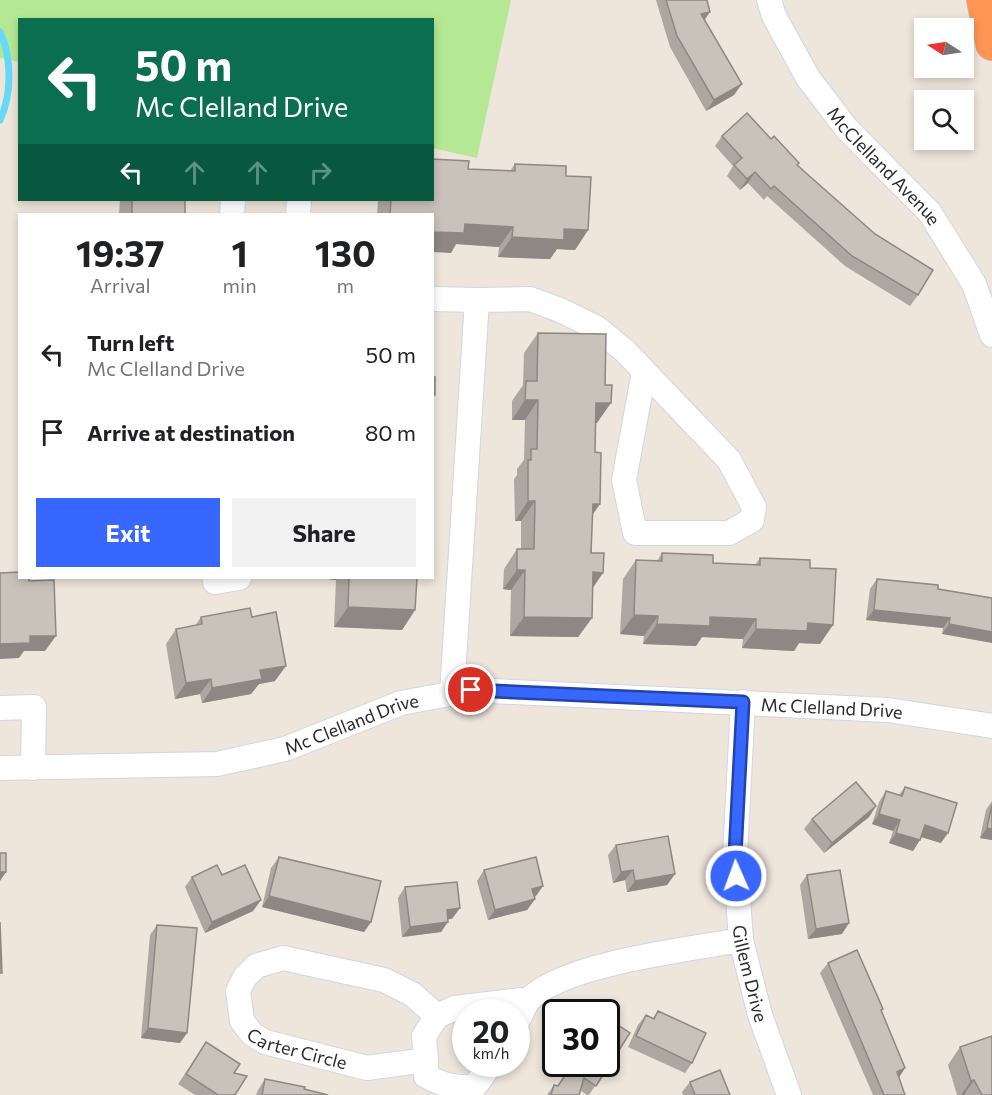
<!DOCTYPE html>
<style>
body{margin:0;font-family:Commissioner,sans-serif;background:#f2f2f2;color:#202124;height:100vh;display:flex;flex-direction:column;font-size:22px;white-space:nowrap}
*{box-sizing:border-box;margin:0}
p{font-size:20px;color:#757577}
.icon{flex:none;width:33px;height:33px;fill:none;stroke:currentColor;stroke-width:2;stroke-linecap:round;stroke-linejoin:round}
.map{position:relative;flex:1;overflow:hidden}
.drawer{position:absolute;left:18px;top:213px;width:416px;height:366px;display:flex;flex-direction:column;background:#fff;border-radius:0px;box-shadow:0 3px 9px #0003}
.drawer>*{flex:none}
.guide{position:absolute;left:18px;top:18px;width:416px;height:183px;border-radius:0px;box-shadow:0 3px 9px #0003;background:#0b6e4f;color:#fff;overflow:hidden}
.needle{width:39px;rotate:282deg}
.controls{position:absolute;left:914px;top:18px;display:grid;gap:12px}
.controls a{display:grid;place-items:center;width:60px;height:60px;border-radius:0px;background:#fff;box-shadow:0 3px 9px #0003;font-size:30px}
.speed{position:absolute;left:452px;top:999px;display:flex;gap:12px;font-size:30px;font-weight:700;text-align:center}
.speed>*{display:grid;place-content:center;width:78px;height:78px;border-radius:50%;background:#fff;box-shadow:0 3px 9px #0003;line-height:1}
.speed small{font-size:15px;font-weight:400}
.speed .limit{border:3px solid #111;border-radius:9px;background:#fff;color:#111}
.pin{position:absolute;display:grid;place-items:center;width:51px;height:51px;color:#fff;margin:-26px;border:3px solid #fff;border-radius:50%;box-shadow:0 2px 6px #0007}
.me{position:absolute;width:66px;margin:-33px;rotate:358deg;stroke-linejoin:round;filter:drop-shadow(0 0 4px #0008)}
.turn{display:flex;align-items:center;gap:21px;height:126px;padding:0 18px;font-size:27px}
.turn .icon{width:78px;height:78px;stroke-width:2.5}
.turn b{display:block;font-size:42px;line-height:51px}
.lanes{display:flex;align-items:center;height:57px;padding:0 18px;background:#0003;justify-content:center;gap:30px;direction:ltr}
.lanes .off{opacity:.35}
.eta{display:flex;justify-content:space-evenly;align-items:center;height:102px;text-align:center}
.eta b{font-size:36px;font-weight:700;line-height:42px}
.action{display:flex;gap:12px;margin-top:auto;padding:12px 18px}
.action a{flex:1;height:69px;border-radius:0px;background:#3767ff;color:#fff;font-size:24px;font-weight:700;line-height:69px;text-align:center}
.action a+a{background:#f2f2f2;color:#202124}
ul{padding:0;list-style:none}
li{display:flex;align-items:center;gap:18px;height:78px;padding:0 18px}
li div{flex:1}
li b{display:block;font-size:22px}
li em{font-style:normal}
.map>svg:first-child{display:block}
.green{fill:#b5e894}
.lines{fill:none;stroke-linecap:round;stroke-linejoin:round}
.stream{stroke:#66d9f8;stroke-width:7}
.minor-casing{stroke:#d1d5e5;stroke-width:26}
.highway-casing{stroke:#c8c8c8;stroke-width:34}
.minor{stroke:#fff;stroke-width:24}
.highway{stroke:#ff9555;stroke-width:33}
.wall{fill:#ada7a1}
.shaded-wall{fill:#8d8883}
.building{fill:#c9c2bb;stroke:#8d8883;stroke-width:1.5}
.route-casing{stroke:#2443a6;stroke-width:15}
.route{stroke:#3767ff;stroke-width:10}
.labels{text-anchor:middle;dominant-baseline:central;stroke-width:5;stroke-linejoin:round;paint-order:stroke}
.street-label{font-size:18px;fill:#2b2b2b;stroke:#fff}
</style>
<div class="map">
<svg width="992" height="1095" viewBox="0 0 992 1095">
<rect width="100%" height="100%" fill="#eee5db"/>
<polygon class="green" points="0,0 511,0 477,158 432,148 432,20 20,20 19,62 0,58"/>
<g class="lines">
<path class="stream" d="M0,32C12,58 12,94 0,120"/>
<g class="minor-casing">
<g id="minor">
<path id="s1" d="M769,0L774,16L808,78L847,129L930,213L974,284L992,335"/>
<polyline points="232,214 233,200"/>
<polyline points="298,214 299,200"/>
<polyline points="432,299 477,300"/>
<polyline points="215,578 215,582 239,578"/>
<polyline points="452,693 477,300 530,299 560,310 597,328 625,351 729,460 754,507 752,520 729,533 635,533 624,480 644,372"/>
<path id="s2" d="M743,702L735,855L741,940L760,1015L789,1095"/>
<polyline points="0,708 34,707 33,768"/>
<path id="s3" d="M0,768L217,764L285,749L401,703L471,690L888,710L992,726"/>
<path id="s4" d="M437,1016L412,994L384,980L283,958L256,966L245,977L238,991L242,1021L252,1034L265,1042L367,1068L426,1060L424,1036L437,1016L455,1008L520,1000L527,1002C557,964 692,949 741,940"/>
<polyline points="516,1024 527,1002"/>
<path d="M426,1060V1076C443,1085 456,1089 475,1086L491,1064"/>
</g>
</g>
<g class="highway-casing">
<polyline id="highway" points="983,0 992,44"/>
</g>
<use href="#minor" class="minor"/>
<use href="#highway" class="highway"/>
</g>
<g class="wall">
<polygon points="656,0 707,0 705,20 734,95 706,111 670,47"/>
<polygon points="722,136 771,139 799,163 797,166 918,295 910,306 845,266 767,196 764,200 748,183 740,190 727,176 733,166 715,146"/>
<polygon points="515,164 566,176 588,230 575,250 557,249 550,259 498,257 499,247 456,244 451,253 432,214 377,214 378,200 432,200 468,169 510,171"/>
<polygon points="120,200 185,200 185,214 119,214"/>
<polygon points="538,333 597,423 596,423 595,452 600,504 592,515 592,618 578,637 510,636 511,590 503,589 504,569 517,549 521,549 521,521 515,521 514,479 517,475 517,469 524,460 525,420 512,420 512,401 523,385 524,353"/>
<polygon points="662,553 713,563 755,565 760,558 810,568 820,644 799,643 794,651 742,648 743,639 702,637 696,646 643,644 644,636 620,634 623,579 636,560 657,561"/>
<polygon points="328,578 417,578 415,610 402,630 334,627 336,580 328,579"/>
<polygon points="877,579 938,589 992,598 942,634 943,628 866,620 870,589"/>
<polygon points="201,617 252,617 275,681 259,684 251,694 202,703 200,694 175,699 166,644 176,629 195,626"/>
<polygon points="905,787 941,843 921,837 913,851 889,843 893,831 872,824 879,802 886,791 899,795"/>
<polygon points="992,801 992,840 980,838 986,810"/>
<polygon points="876,806 869,817 824,853 804,829 812,819"/>
<polygon points="616,845 675,874 667,885 627,892 625,880 613,883 608,855"/>
<polygon points="279,857 371,922 364,932 262,907 271,868"/>
<polygon points="484,870 536,896 534,897 535,899 527,910 488,920 477,881"/>
<polygon points="222,875 253,911 205,933 185,887 192,877"/>
<polygon points="807,875 842,934 808,939 800,885"/>
<polygon points="405,887 452,919 448,919 441,932 402,937 398,898"/>
<polygon points="157,925 180,1043 141,1038 150,935"/>
<polygon points="828,963 883,1009 881,1011 905,1068 899,1077 905,1095 873,1095 820,973"/>
<polygon points="658,1011 692,1063 685,1073 628,1047 638,1025 646,1015 653,1018"/>
<polygon points="612,1021 630,1033 589,1095 587,1095 580,1090 579,1095 547,1095 554,1085 557,1086 572,1064 606,1064 606,1030"/>
<polygon points="960,1047 992,1095 957,1095 948,1065"/>
<polygon points="199,1053 234,1073 235,1095 195,1095 178,1084"/>
<polygon points="265,1079 304,1089 328,1095 256,1095 258,1090"/>
<polygon points="690,1082 730,1095 683,1095 682,1092"/>
</g>
<g class="shaded-wall">
<polygon points="710,12 703,22 701,14"/>
<polygon points="742,84 734,95 706,111 714,100"/>
<polygon points="755,172 748,183 740,190 747,179"/>
<polygon points="465,224 513,227 499,247 456,244 451,253 432,252 432,232"/>
<polygon points="564,229 588,230 575,250 557,249 550,259 498,257 512,237"/>
<polygon points="525,400 538,400 525,420 512,420"/>
<polygon points="596,403 611,403 597,423 582,423"/>
<polygon points="528,501 535,501 521,521 515,521"/>
<polygon points="593,504 600,504 586,524"/>
<polygon points="517,570 525,570 511,590 503,589"/>
<polygon points="593,572 603,573 590,592"/>
<polygon points="329,578 338,578 336,580 328,579"/>
<polygon points="348,607 415,610 402,630 334,627"/>
<polygon points="874,610 950,618 943,628 866,620"/>
<polygon points="634,615 658,616 644,636 620,634"/>
<polygon points="524,617 592,618 578,637 510,636"/>
<polygon points="710,617 756,619 743,639 702,637 696,646 643,644 657,624"/>
<polygon points="808,623 833,625 820,644 799,643 794,651 742,648 756,629"/>
<polygon points="949,624 992,632 992,643 942,634"/>
<polygon points="30,636 56,636 45,651 24,651 19,658 0,659 0,644"/>
<polygon points="286,666 275,681 259,684 251,694 202,703 212,688 260,670"/>
<polygon points="211,679 200,694 175,699 186,683"/>
<polygon points="876,806 869,817 824,853 832,843"/>
<polygon points="879,814 900,820 893,831 872,824"/>
<polygon points="925,825 948,833 941,843 918,836"/>
<polygon points="987,828 992,829 992,840 980,838"/>
<polygon points="896,833 920,840 913,851 889,843"/>
<polygon points="633,870 625,880 613,883 621,872"/>
<polygon points="0,872 6,872 0,881"/>
<polygon points="675,874 667,885 627,892 635,881"/>
<polygon points="543,886 536,896 525,899 532,889"/>
<polygon points="269,896 371,922 364,932 262,907"/>
<polygon points="535,899 527,910 488,920 495,910"/>
<polygon points="261,900 253,911 205,933 212,922"/>
<polygon points="460,908 452,919 440,920 447,910"/>
<polygon points="448,922 441,932 402,937 410,927"/>
<polygon points="849,923 842,934 808,939 816,929"/>
<polygon points="148,1028 187,1033 180,1043 141,1038"/>
<polygon points="905,1068 898,1079 897,1072"/>
<polygon points="974,1080 964,1095 961,1095 971,1081"/>
</g>
<g class="building">
<polygon points="666,0 707,0 710,12 701,14 742,84 714,100 677,36"/>
<polygon points="747,113 771,139 774,136 799,163 797,165 875,234 933,270 918,295 852,256 774,186 771,189 755,172 747,179 734,165 742,158 722,136"/>
<polygon points="432,159 469,161 468,169 515,171 515,164 566,166 566,176 591,177 588,230 564,229 564,240 512,237 513,227 465,224 464,233 432,232 432,214 390,214 391,200 432,200"/>
<rect x="132" y="200" width="53" height="14"/>
<polygon points="538,333 606,334 605,385 612,385 611,403 596,403 595,452 601,453 600,504 593,504 591,553 604,553 603,573 593,572 592,618 524,617 525,570 517,570 517,549 534,549 535,501 528,501 528,460 531,460 531,449 537,449 538,400 525,400 526,381 537,381"/>
<rect x="432" y="377" width="3" height="18"/>
<polygon points="662,553 713,555 713,563 760,565 760,558 810,560 810,568 836,569 833,625 808,623 807,631 756,629 756,619 710,617 710,626 657,624 658,616 634,615 636,560 662,561"/>
<polygon points="20,572 20,578 29,578 29,581 54,580 56,636 30,636 30,643 0,644 0,573"/>
<polygon points="349,578 417,578 415,610 348,607"/>
<polygon points="877,579 938,585 938,589 992,598 992,632 949,624 950,618 874,610"/>
<polygon points="250,608 252,617 276,612 286,666 260,670 262,679 212,688 211,679 186,683 176,629 202,624 201,617"/>
<polygon points="856,782 876,806 832,843 812,819"/>
<polygon points="905,787 957,803 948,833 925,825 920,840 896,833 900,820 879,814 886,791 902,796"/>
<polygon points="992,805 992,829 987,828"/>
<polygon points="668,836 675,874 635,881 633,870 621,872 616,845"/>
<rect x="0" y="853" width="6" height="19"/>
<polygon points="279,857 381,881 371,922 269,896"/>
<polygon points="536,857 543,886 532,889 535,899 495,910 484,870"/>
<polygon points="217,865 222,875 245,865 261,900 212,922 192,877"/>
<polygon points="840,870 849,923 816,929 807,875"/>
<polygon points="457,882 460,908 447,910 448,922 410,927 405,887"/>
<polygon points="0,922 2,973 0,973"/>
<polygon points="157,925 197,928 187,1033 148,1028"/>
<polygon points="857,950 883,1009 881,1010 905,1068 897,1072 905,1095 884,1095 828,963"/>
<polygon points="658,1011 706,1033 692,1063 636,1036 646,1015 654,1019"/>
<polygon points="612,1021 630,1033 596,1086 584,1078 579,1095 551,1095 554,1085 558,1086 573,1064 606,1064 606,1030"/>
<polygon points="992,1036 992,1095 982,1095 974,1080 971,1081 960,1047"/>
<polygon points="206,1042 240,1064 234,1073 247,1076 235,1095 218,1095 186,1074"/>
<polygon points="720,1070 730,1095 695,1095 690,1082"/>
<polygon points="265,1079 305,1087 304,1089 328,1095 262,1095"/>
</g>
<g class="lines">
<g class="route-casing">
<polyline id="route" points="471,690 743,702 735,855 736,876"/>
</g>
<use href="#route" class="route"/>
</g>
<g class="labels">
<g class="street-label">
<text stroke="none"><textPath href="#s1" startOffset="204">McClelland Avenue</textPath></text>
<text stroke="none"><textPath href="#s3" startOffset="844">Mc Clelland Drive</textPath></text>
<text stroke="none"><textPath href="#s3" startOffset="358">Mc Clelland Drive</textPath></text>
<text stroke="none"><textPath href="#s2" startOffset="273">Gillem Drive</textPath></text>
<text stroke="none"><textPath href="#s4" startOffset="322">Carter Circle</textPath></text>
</g>
</g>
</svg>
<div class="controls">
<a><svg class="needle" viewBox="-14 -14 28 28"><path d="M0-13l5 13h-10z" fill="#e53935"/><path d="M0 13l5-13h-10z" fill="#757577"/></svg></a>
<a><svg class="icon" aria-label="search" viewBox="0 0 24 24"><circle cx="10" cy="10" r="6"/><path d="M15 15l6 6"/></svg></a>
</div>
<div class="speed"><div>20<small>km/h</small></div><div class="limit">30</div></div>
<div class="pin" style="left:471px;top:690px;background:#d93025"><svg class="icon" aria-label="arrive" viewBox="0 0 24 24"><path d="M6 21V4h12l-3 4 3 4H6"/></svg></div>
<svg class="me" style="left:736px;top:876px" viewBox="-20 -20 40 40"><circle r="17" fill="#3767ff" stroke="#fff" stroke-width="3"/><path d="M0-11L8 9 0 5-8 9z" fill="#fff"/></svg>
<div class="guide">
<div class="turn"><svg class="icon" aria-label="left" viewBox="0 0 24 24"><path d="M17 20v-9H6M10 6l-5 5 5 5"/></svg><div><b>50 m</b>Mc Clelland Drive</div></div>
<div class="lanes"><svg class="icon" aria-label="left" viewBox="0 0 24 24"><path d="M17 20v-9H6M10 6l-5 5 5 5"/></svg><svg class="icon off" aria-label="ahead" viewBox="0 0 24 24"><path d="M12 20V5M6 11l6-6 6 6"/></svg><svg class="icon off" aria-label="ahead" viewBox="0 0 24 24"><path d="M12 20V5M6 11l6-6 6 6"/></svg><svg class="icon off" aria-label="right" viewBox="0 0 24 24"><path d="M7 20v-9h11M14 6l5 5-5 5"/></svg></div>
</div>
<section class="drawer">
<div class="eta">
<div><b>19:37</b><p>Arrival</p></div>
<div><b>1</b><p>min</p></div>
<div><b>130</b><p>m</p></div>
</div>
<ul>
<li><svg class="icon" aria-label="left" viewBox="0 0 24 24"><path d="M17 20v-9H6M10 6l-5 5 5 5"/></svg><div><b>Turn left</b><p>Mc Clelland Drive</p></div><em>50 m</em></li>
<li><svg class="icon" aria-label="arrive" viewBox="0 0 24 24"><path d="M6 21V4h12l-3 4 3 4H6"/></svg><div><b>Arrive at destination</b></div><em>80 m</em></li>
</ul>
<div class="action"><a>Exit</a><a>Share</a></div>
</section>
</div>
